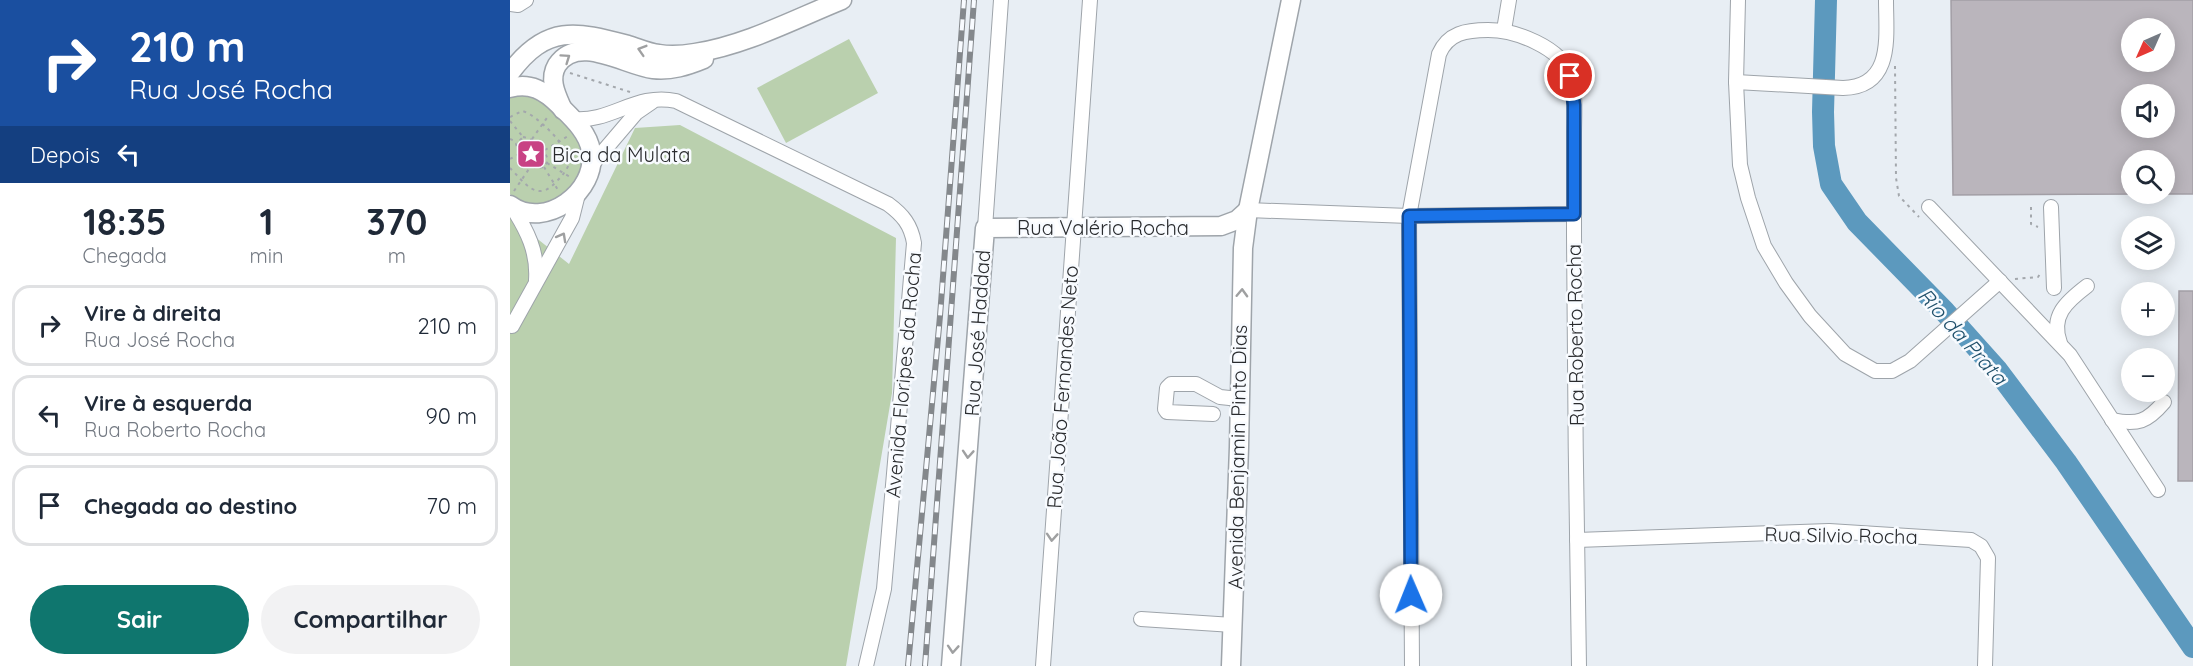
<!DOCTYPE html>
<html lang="pt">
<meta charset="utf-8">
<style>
body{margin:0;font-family:Quicksand,sans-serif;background:#f2f2f3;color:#1f2937;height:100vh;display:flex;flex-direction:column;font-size:22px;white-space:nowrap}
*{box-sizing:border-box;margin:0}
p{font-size:20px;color:#747a83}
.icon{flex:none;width:33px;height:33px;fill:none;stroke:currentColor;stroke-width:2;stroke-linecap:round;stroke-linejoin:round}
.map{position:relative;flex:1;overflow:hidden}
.panel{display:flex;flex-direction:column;background:#fff;width:510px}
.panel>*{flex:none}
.top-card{background:#1a4fa0;color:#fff;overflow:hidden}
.needle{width:39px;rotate:225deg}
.fabs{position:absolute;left:1611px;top:18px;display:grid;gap:12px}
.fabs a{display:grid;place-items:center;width:54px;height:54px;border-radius:50%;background:#fff;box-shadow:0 3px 15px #0003;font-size:30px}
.pin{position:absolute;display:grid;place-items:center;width:51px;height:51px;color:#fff;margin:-26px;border:3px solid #fff;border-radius:50%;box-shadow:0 2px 6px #0007}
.me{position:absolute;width:66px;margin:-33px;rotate:359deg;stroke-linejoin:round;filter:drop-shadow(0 0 4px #0008)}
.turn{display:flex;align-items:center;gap:21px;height:126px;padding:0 30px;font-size:27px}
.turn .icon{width:78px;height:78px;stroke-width:2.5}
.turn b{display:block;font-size:42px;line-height:51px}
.then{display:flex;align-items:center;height:57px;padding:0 30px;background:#0003;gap:12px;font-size:22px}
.eta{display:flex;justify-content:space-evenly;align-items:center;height:102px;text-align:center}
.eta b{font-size:36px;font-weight:800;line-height:42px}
.primary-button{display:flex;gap:12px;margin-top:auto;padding:12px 30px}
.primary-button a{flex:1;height:69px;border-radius:36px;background:#0f766e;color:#fff;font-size:24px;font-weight:800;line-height:69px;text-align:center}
.primary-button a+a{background:#f2f2f3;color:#1f2937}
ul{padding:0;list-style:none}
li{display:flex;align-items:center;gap:18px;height:81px;margin:0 12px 9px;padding:0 18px;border:3px solid #e0e1e3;border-radius:18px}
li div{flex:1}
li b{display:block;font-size:22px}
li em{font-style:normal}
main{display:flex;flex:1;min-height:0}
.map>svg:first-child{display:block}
.green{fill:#bad0ae}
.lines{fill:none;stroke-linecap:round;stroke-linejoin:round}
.river{stroke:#5c99be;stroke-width:22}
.building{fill:#bab5bc;stroke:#a29ea5;stroke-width:1.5;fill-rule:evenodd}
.minor-casing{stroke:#9ea4aa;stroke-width:16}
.major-casing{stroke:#9ea4aa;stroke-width:21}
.path{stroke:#a3a7ac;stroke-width:2;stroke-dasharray:3 4.5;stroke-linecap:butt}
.minor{stroke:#fff;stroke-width:14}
.major{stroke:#fff;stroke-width:18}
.rail-casing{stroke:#84888c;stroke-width:6}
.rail{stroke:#f8fbff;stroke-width:4;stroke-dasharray:11;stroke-linecap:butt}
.oneway{stroke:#9fa0a1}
.route-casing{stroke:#114b97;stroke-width:15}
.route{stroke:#1a73e8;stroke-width:10}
.labels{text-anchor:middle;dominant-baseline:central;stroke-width:5;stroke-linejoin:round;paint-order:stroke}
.poi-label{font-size:20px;fill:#292b2e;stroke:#f8fbff;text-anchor:start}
.street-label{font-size:20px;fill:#292b2e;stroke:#f8fbff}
.water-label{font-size:21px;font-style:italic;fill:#20506b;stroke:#f8fbff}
</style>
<main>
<section class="panel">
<div class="top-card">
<div class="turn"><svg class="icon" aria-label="right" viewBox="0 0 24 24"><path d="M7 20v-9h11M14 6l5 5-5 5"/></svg><div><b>210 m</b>Rua José Rocha</div></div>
<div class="then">Depois<svg class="icon" aria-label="left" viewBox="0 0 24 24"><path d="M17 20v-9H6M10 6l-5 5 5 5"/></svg></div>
</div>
<div class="eta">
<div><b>18:35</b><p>Chegada</p></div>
<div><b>1</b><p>min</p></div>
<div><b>370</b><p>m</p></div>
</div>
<ul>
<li><svg class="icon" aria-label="right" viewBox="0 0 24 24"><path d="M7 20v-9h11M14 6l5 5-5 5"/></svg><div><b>Vire à direita</b><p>Rua José Rocha</p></div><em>210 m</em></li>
<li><svg class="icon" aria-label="left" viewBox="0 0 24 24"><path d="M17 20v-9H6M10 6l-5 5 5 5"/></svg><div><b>Vire à esquerda</b><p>Rua Roberto Rocha</p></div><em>90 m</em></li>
<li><svg class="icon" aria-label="arrive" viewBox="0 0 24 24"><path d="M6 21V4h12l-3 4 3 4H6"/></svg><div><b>Chegada ao destino</b></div><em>70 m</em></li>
</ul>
<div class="primary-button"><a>Sair</a><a>Compartilhar</a></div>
</section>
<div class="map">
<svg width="1683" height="666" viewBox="0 0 1683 666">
<rect width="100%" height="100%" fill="#e8eef4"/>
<g class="green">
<polygon points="339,39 368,93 276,143 247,88"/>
<polygon points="6,93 28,97 66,133 72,142 75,165 63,184 52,196 29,207 8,201 0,194 0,95"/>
<polygon points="170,125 386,238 382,393 336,666 0,666 0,217 59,264 125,128"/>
</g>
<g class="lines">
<polyline class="river" points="1316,0 1313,112 1314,146 1321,184 1347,222 1435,312 1487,370 1556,462 1683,647"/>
</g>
<g class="building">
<path d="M1441,0H1683V194H1654V160H1622V194L1443,195ZM1622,28H1654V62H1622ZM1622,94H1654V128H1622Z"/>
<polygon points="1669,291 1683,291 1683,481 1668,481"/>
</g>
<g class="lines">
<g class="minor-casing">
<g id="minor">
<polyline points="1228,0 1226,82 1230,165 1238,198 1254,246 1276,283 1300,316 1335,354 1365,371 1382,371 1400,361 1490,281"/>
<polyline points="0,4 8,5 16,0"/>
<polyline points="994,30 999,0"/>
<path d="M1226,82L1333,88C1384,87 1376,36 1376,0"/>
<path d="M63,119C101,123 126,92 166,101L378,204C393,215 401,225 404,243L374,589L356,666"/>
<polyline points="80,167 126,113 142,102"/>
<path d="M2,207C17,230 28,252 26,280"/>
<polyline points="1419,207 1560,355 1648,490"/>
<polyline points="1541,207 1544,288"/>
<polyline points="738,210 899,216 1064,214"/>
<polyline points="475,228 491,0"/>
<polyline points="0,324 2,326 62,218 69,190"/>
<path d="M1550,343C1540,316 1556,302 1577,286"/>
<polyline points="703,414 657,412 655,409 657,388 661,384 686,384 710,397 729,399"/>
<path d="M1602,420C1628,425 1637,422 1654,402"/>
<polyline points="1067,540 1319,531 1461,540 1471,546 1478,558 1475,666"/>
<polyline points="631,619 723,625"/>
<polyline points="533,666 580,0"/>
<path d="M902,666L899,216L929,54C938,33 956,30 978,30C1005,30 1051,47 1061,76C1066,94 1064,116 1064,135C1064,168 1064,202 1064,235C1065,379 1066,522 1069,666"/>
</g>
</g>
<g class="major-casing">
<g id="major">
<path d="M0,73C36,24 66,31 118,45C128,48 138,53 149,54C161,56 173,55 185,53C236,45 285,19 332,0"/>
<path d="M0,88C20,82 35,91 49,105C62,118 78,132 81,151C88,191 35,231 0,205"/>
<path d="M53,110C47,96 38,80 47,65C68,33 116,66 143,69C161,71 177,66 194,59"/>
<polyline points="441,666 475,228 711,226 727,220 738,210"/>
<polyline points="721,666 729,447 733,248 738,210 781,0"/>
</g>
</g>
<g class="path">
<polyline points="1385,66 1386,178 1389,196 1409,217"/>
<polyline points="60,73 120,92"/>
<path d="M0,117L12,111C25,113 60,148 60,162C57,170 52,176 46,182C27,203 15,183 0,168"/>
<polyline points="0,121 13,137"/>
<path d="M13,137C25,139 35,148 38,161L34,167L26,168L11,158L6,144Z"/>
<polyline points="0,139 7,142"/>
<polyline points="22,139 39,115"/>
<polyline points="35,150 58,136"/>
<polyline points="0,159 9,154"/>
<polyline points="37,163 60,177"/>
<polyline points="34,167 48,190"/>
<polyline points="4,191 21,166"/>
<polyline points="1521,207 1521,224 1528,227"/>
<polyline points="1505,279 1528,277 1530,274"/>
</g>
<use href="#minor" class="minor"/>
<use href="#major" class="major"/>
<g class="rail-casing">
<g id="rail">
<polyline points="398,666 430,316 454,0"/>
<polyline points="415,666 464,0"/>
</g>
</g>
<use href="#rail" class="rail"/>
</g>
<defs><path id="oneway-chevron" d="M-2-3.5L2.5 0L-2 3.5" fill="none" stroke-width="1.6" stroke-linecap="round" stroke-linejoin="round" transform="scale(1.5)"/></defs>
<g class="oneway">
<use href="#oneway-chevron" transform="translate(132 50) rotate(-163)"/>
<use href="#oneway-chevron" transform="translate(56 58) rotate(-35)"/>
<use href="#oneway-chevron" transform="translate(52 237) rotate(-61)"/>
<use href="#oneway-chevron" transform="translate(732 293) rotate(-88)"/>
<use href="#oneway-chevron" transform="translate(458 454) rotate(94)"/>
<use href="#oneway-chevron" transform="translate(542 537) rotate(94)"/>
<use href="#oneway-chevron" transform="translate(443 649) rotate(94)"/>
</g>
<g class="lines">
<g class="route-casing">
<polyline id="route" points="901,595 899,216 1064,214 1064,105 1060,76"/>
</g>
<use href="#route" class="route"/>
</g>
<defs>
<g id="sight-square" transform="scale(1.5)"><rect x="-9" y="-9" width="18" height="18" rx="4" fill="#c84284" stroke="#f8fbff"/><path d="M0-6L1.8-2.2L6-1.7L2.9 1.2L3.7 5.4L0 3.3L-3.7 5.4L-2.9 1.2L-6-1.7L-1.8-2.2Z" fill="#fff"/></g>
</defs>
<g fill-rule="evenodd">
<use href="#sight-square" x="21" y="154"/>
</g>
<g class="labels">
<g class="poi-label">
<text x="42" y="154">Bica da Mulata</text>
</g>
<g class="street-label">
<text x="593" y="227">Rua Valério Rocha</text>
<text transform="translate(467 333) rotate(-86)">Rua José Haddad</text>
<text transform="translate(1065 335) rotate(-91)">Rua Roberto Rocha</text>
<text transform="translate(393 375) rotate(-85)">Avenida Floripes da Rocha</text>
<text transform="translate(552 387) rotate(-86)">Rua João Fernandes Neto</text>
<text transform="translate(727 457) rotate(-89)">Avenida Benjamin Pinto Dias</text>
<text transform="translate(1331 535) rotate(1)">Rua Silvio Rocha</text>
</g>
<g class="water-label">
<text transform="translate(1453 336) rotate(48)">Rio da Prata</text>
</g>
</g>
</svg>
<div class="fabs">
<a><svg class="needle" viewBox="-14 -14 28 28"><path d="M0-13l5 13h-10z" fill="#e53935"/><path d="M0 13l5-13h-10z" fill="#747a83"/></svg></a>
<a><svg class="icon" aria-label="sound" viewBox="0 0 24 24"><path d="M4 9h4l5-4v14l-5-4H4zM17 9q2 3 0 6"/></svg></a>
<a><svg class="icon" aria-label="search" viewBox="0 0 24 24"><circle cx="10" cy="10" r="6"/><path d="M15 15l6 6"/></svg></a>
<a><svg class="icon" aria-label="layers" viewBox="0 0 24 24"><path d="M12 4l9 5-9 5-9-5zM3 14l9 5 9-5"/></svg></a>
<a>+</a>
<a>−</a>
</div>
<div class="pin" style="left:1060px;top:76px;background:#d93025"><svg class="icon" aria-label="arrive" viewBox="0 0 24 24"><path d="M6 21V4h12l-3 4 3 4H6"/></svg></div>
<svg class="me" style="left:901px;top:595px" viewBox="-20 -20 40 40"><circle r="19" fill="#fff"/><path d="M0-13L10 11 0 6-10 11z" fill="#1a73e8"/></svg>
</div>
</main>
